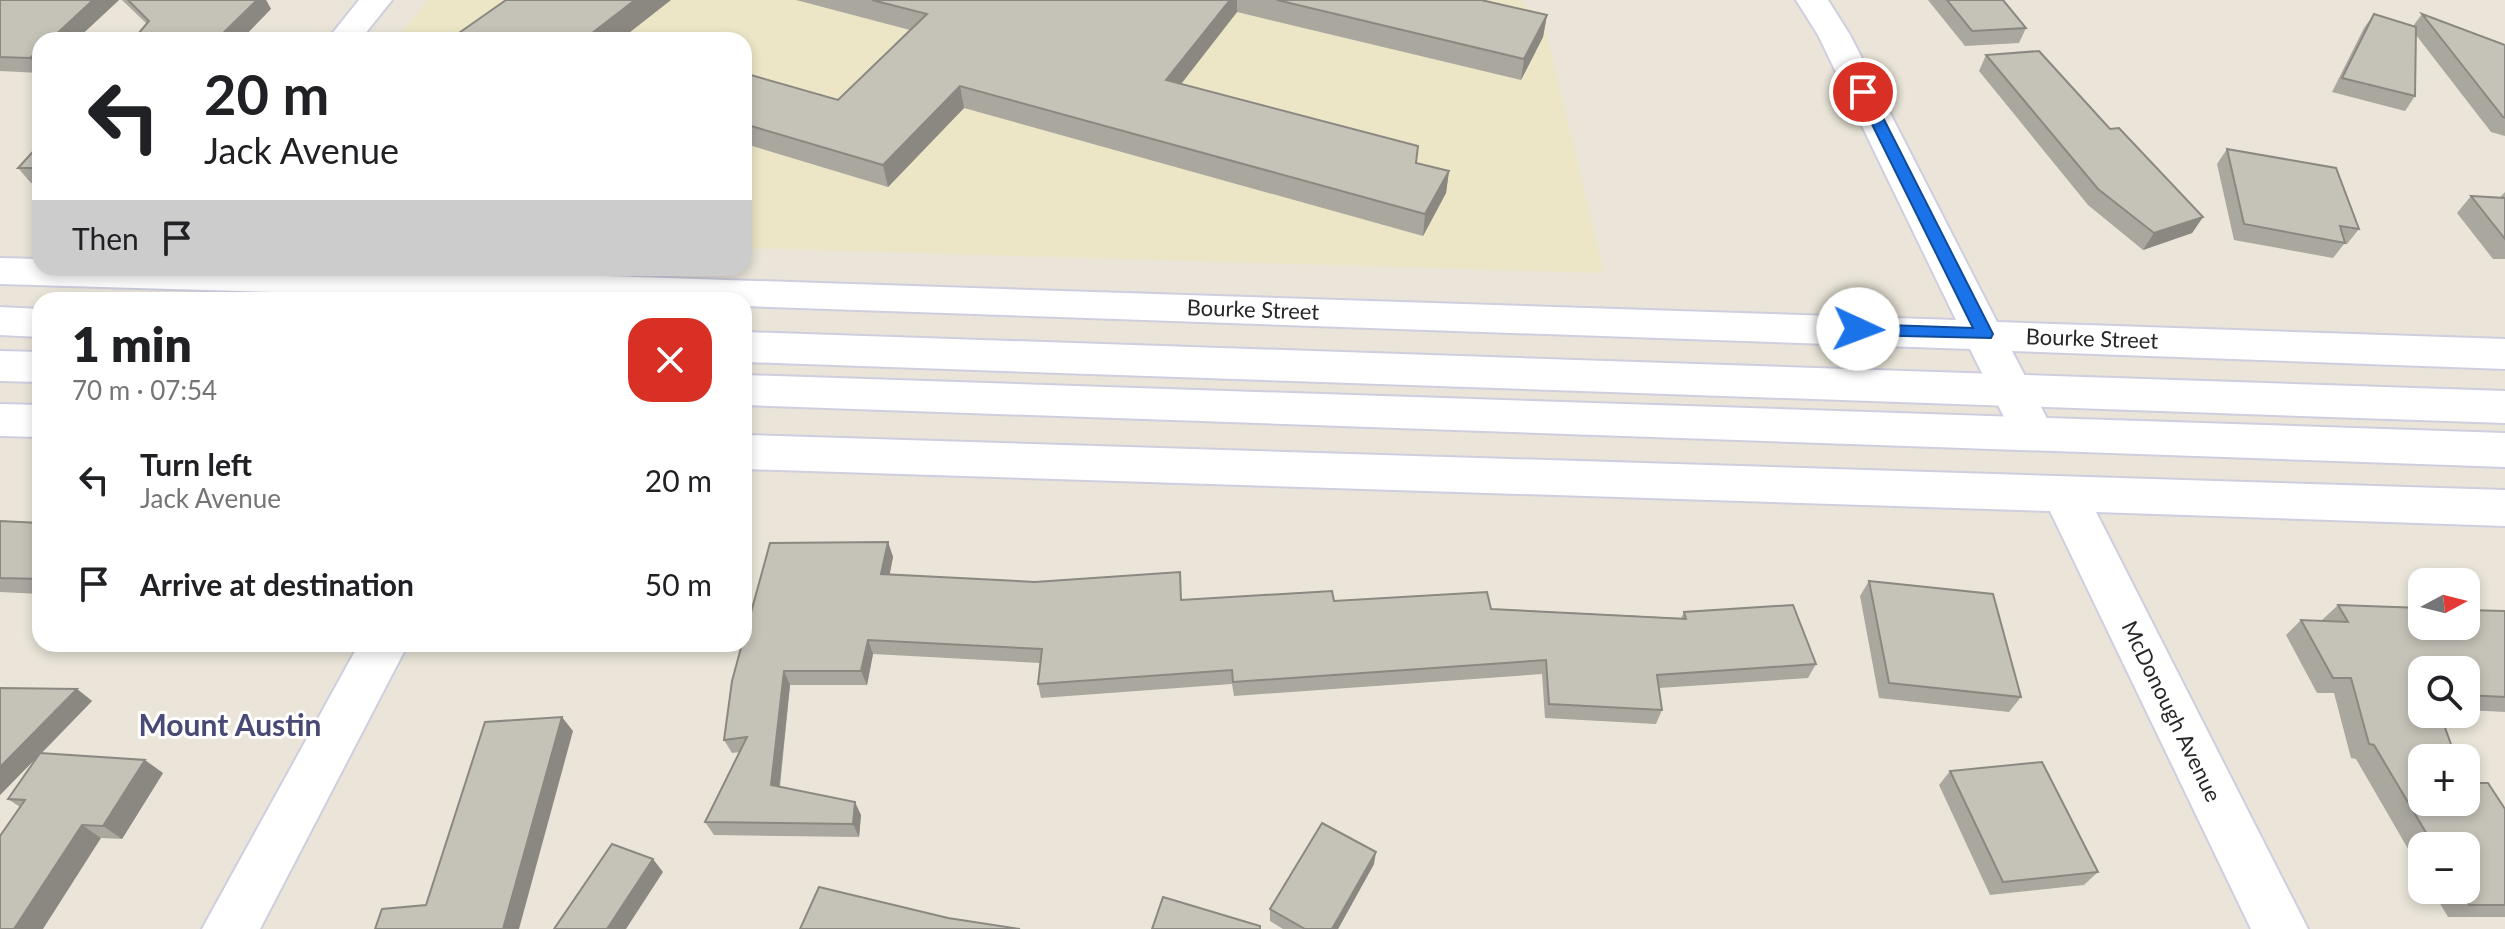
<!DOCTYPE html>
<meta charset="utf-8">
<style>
body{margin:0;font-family:Lato,sans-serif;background:#f6f6f6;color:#202124;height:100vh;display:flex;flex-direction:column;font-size:30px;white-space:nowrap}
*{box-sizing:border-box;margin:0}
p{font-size:26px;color:#757577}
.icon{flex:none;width:44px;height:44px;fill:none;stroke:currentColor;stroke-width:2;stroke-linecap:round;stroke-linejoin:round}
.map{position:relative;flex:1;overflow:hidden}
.drawer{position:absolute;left:32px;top:292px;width:720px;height:360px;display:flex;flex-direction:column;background:#fff;border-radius:24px;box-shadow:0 4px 12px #0003}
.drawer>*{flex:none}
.top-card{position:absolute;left:32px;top:32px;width:720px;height:244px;border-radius:24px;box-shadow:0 4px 12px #0003;background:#fff;color:#202124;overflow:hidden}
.needle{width:52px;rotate:83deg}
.fabs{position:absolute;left:2408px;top:568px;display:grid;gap:16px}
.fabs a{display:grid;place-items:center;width:72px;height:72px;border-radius:16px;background:#fff;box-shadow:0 4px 12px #0003;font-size:40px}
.pin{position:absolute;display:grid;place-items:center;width:68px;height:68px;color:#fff;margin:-34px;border:4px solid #fff;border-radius:50%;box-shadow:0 2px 8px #0007}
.me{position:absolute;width:88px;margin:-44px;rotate:92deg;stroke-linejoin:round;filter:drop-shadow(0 0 6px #0008)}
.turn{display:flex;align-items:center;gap:28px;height:168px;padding:0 40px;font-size:36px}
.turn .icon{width:104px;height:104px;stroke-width:2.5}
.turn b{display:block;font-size:56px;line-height:68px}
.then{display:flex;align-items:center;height:76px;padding:0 40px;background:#0003;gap:16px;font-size:30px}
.round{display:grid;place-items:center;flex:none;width:84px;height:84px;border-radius:24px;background:#f6f6f6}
.overview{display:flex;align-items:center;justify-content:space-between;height:136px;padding:0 40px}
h1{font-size:48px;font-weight:800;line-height:60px}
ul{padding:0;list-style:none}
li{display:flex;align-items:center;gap:24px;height:104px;padding:0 40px}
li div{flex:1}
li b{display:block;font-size:30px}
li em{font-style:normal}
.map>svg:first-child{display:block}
.education{fill:#ece6c7}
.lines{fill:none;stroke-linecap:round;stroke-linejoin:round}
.minor-casing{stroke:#cecee0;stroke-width:4}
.secondary-casing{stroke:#cecee0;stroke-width:4}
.minor{fill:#fff;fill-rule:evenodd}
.secondary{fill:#fff;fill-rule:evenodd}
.wall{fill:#a9a79e}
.shaded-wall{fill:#8a8881}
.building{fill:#c5c2b8;stroke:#8a8881;stroke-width:2}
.route{fill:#1a73e8;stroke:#114b97;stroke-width:2}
.labels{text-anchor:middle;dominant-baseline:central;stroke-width:6;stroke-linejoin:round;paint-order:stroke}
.street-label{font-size:22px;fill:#272727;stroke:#fff}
.district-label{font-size:30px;font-weight:bold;fill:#494976;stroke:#fff}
</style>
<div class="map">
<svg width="2505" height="929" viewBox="0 0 2505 929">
<rect width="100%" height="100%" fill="#eae5d8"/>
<polygon class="education" points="428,0 1520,0 1545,26 1604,273 744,248 744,40 396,40"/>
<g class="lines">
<g class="minor-casing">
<g id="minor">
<polygon points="359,0 392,0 360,40 327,40"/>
<polygon points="1796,0 1828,0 1850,35 1997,322 2505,339 2505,369 2012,351 2055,434 2048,445 2033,450 2018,445 1970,349 744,306 744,300 544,300 0,284 0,258 40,259 40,268 359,268 1956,320 1818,35"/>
<polygon points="0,404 40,405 40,437 0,436"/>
<polygon points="744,435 2505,490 2505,526 2096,512 2308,929 2251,929 2050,511 744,469"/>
<polygon points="359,644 408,644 260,929 202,929"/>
</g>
</g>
<g class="secondary-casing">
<g id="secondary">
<polygon points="0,307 40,309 40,337 0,335"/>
<polygon points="744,332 2505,391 2505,423 744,362"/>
<polygon points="0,351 40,352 40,382 0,381"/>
<polygon points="744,375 2505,433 2505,467 744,405"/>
</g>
</g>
<use href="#minor" class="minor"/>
<use href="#secondary" class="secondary"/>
</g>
<g class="wall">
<polygon points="0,0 119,0 76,40 40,40 40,73 0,71"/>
<polygon points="122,0 266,0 271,9 147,24"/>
<polygon points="796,0 1481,0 1547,15 1543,37 1521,80 1237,12 1181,84 1417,163 1449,171 1446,193 1423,236 964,108 888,187 749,145 744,149 744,73 838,100 910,30"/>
<polygon points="1928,0 2003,0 2026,28 2019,43 1965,46"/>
<polygon points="2374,14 2413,26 2422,14 2505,45 2505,136 2491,132 2416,35 2415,96 2405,111 2332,92 2364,28"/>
<polygon points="1986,55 2110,129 2203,217 2192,233 2143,250 2088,205 1979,71"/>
<polygon points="40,144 40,183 31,183 18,168"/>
<polygon points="2227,149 2359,229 2347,244 2344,244 2333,258 2234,240 2217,164"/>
<polygon points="2505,192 2505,259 2493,259 2457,213 2471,196 2500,197"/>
<polygon points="0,521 40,523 40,594 0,592"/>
<polygon points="888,542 893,557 889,575 1181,600 1334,601 1681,618 1684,612 1816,664 1808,678 1659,688 1662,710 1656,724 1545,718 1542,674 1234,696 1232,684 1041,698 1038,684 1040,663 873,654 867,685 790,685 780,787 861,815 859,837 714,835 705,822 740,752 732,753 724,740"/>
<polygon points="1869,581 2021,697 2009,712 1879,698 1860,596"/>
<polygon points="2338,605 2505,611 2505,712 2466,710 2466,670 2422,670 2422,758 2505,809 2505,917 2448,917 2432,890 2466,890 2466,846 2422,846 2422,873 2356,759 2351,758 2334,693 2317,693 2286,635 2301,620 2323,621 2322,620"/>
<polygon points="0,688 77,689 92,701 41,754 163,773 122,839 101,838 20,807 8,799 36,758 0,795"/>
<polygon points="1950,771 2098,872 2084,885 1990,895 1939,785"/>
<polygon points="1374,864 1338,929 1283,929 1270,921 1270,909"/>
</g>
<g class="shaded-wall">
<polygon points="93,0 119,0 76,40 50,40"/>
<polygon points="257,0 266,0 271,9 241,40 216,40"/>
<polygon points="635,0 671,0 620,40 583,40"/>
<polygon points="1230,0 1237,0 1237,12 1167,102 1166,80"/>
<polygon points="1547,15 1543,37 1521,80 1524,59"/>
<polygon points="40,49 40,71 30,58"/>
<polygon points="960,86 964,108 888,187 883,165"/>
<polygon points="744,130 749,145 744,149"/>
<polygon points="1449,171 1446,193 1423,236 1425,214"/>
<polygon points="2203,217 2192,233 2143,250 2154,233"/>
<polygon points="888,542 893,557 887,589 881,574"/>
<polygon points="868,640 873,654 867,685 861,671"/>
<polygon points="784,671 790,685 778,798 771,785"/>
<polygon points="77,689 92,701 0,795 0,767"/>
<polygon points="562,717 573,731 519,929 503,929"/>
<polygon points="145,760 163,773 122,839 103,826"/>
<polygon points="855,802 861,815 859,837 853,824"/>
<polygon points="82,825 101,838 43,929 14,929"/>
<polygon points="1376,852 1374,864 1338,929 1332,929"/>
<polygon points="653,859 663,872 626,929 607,929"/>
</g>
<g class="building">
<polygon points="0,0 93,0 50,40 40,40 40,49 30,58 0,57"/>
<polygon points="128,0 257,0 216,40 133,40 149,21"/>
<polygon points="506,0 635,0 583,40 449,40"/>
<polygon points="872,0 1230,0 1166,80 1418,146 1416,163 1449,171 1425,214 960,86 883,165 744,124 744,73 838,100 927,14"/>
<polygon points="1277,0 1481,0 1547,15 1524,59"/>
<polygon points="1947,0 2003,0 2026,28 1972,31"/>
<polygon points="2374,14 2416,27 2415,96 2342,78"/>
<polygon points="2422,14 2505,45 2505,118 2503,117"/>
<polygon points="2039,51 2110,129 2119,128 2203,217 2154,233 2098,189 1986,55"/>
<polygon points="40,144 40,168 18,168"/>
<polygon points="2227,149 2336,168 2359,229 2340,226 2345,243 2244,224"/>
<polygon points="2471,196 2505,198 2505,239"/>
<polygon points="0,521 40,523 40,579 0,578"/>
<polygon points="888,542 881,574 1035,582 1180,572 1181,600 1332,591 1334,601 1487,592 1491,609 1686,619 1684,612 1793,605 1816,664 1657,675 1662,710 1549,704 1546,660 1233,682 1232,670 1038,684 1042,649 868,640 861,671 784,671 771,785 855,802 853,824 705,822 747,737 724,740 732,681 742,644 744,644 744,638 770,543"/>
<polygon points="1869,581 1993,594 2021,697 1889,683"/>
<polygon points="2338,605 2422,608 2422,626 2466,626 2466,610 2505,611 2505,697 2466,695 2466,670 2422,670 2422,714 2440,714 2456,758 2422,758 2422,802 2466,802 2466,783 2488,783 2505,809 2505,905 2469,905 2460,890 2466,890 2466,846 2434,846 2374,745 2369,744 2351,678 2333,678 2301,620 2348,622"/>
<polygon points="0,688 77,689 0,767"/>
<polygon points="562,717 503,929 375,929 382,909 426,905 485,722"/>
<polygon points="40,753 145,760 103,826 82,825 14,929 0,929 0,836 25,800 8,799"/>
<polygon points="2042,762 2098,872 2003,882 1950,771"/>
<polygon points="1322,823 1376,852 1332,929 1305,929 1270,909"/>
<polygon points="612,844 653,859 607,929 554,929"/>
<polygon points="819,887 948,918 1020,929 800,929"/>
<polygon points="1163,897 1260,926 1260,929 1152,929"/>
</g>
<polygon class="route" points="1863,87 1870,92 1993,334 1991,338 1858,335 1849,329 1858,324 1973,328 1856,92"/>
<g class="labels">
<g class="street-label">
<text transform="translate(1253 309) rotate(2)">Bourke Street</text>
<text transform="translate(2092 338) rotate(2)">Bourke Street</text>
<text transform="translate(2172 711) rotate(64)">McDonough Avenue</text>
</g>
<g class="district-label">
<text x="230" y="724">Mount Austin</text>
</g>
</g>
</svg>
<div class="fabs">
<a><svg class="needle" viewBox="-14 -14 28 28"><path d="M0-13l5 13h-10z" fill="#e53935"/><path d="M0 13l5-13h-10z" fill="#757577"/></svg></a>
<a><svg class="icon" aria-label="search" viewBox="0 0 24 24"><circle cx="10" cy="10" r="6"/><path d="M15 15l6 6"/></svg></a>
<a>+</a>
<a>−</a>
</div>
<div class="pin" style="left:1863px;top:92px;background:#d93025"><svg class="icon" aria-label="arrive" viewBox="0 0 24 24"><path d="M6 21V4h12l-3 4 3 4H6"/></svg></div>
<svg class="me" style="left:1858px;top:329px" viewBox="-20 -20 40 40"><circle r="19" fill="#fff"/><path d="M0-13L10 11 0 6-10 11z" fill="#1a73e8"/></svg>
<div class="top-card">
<div class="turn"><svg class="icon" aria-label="left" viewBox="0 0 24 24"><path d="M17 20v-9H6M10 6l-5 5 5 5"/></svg><div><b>20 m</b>Jack Avenue</div></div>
<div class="then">Then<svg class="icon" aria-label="arrive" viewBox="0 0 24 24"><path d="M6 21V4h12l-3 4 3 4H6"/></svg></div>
</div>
<section class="drawer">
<div class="overview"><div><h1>1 min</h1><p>70 m · 07:54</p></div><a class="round" style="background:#d93025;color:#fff"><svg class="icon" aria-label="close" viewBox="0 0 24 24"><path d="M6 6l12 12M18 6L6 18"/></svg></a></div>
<ul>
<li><svg class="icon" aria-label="left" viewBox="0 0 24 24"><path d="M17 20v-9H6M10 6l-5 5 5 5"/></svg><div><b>Turn left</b><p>Jack Avenue</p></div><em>20 m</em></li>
<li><svg class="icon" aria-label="arrive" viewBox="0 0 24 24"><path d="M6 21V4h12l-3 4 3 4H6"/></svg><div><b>Arrive at destination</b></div><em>50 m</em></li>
</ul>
</section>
</div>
